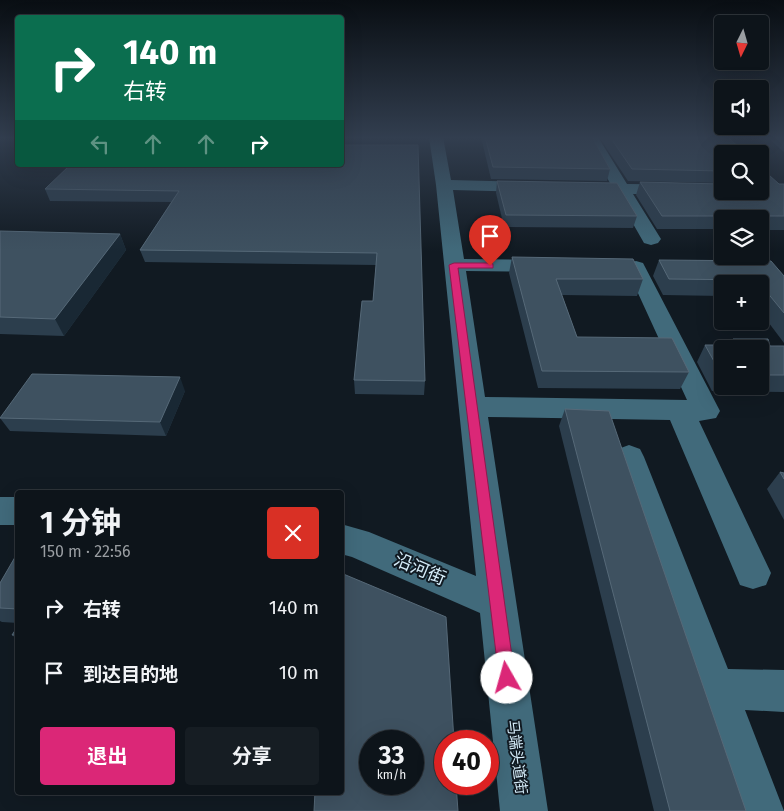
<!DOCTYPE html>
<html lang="zh">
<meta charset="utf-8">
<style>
body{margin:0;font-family:"Fira Sans","Noto Sans SC",sans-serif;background:#161d23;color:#f1f3f6;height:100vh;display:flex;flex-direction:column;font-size:19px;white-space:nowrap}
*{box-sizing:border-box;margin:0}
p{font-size:16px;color:#9a9ea2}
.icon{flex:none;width:28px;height:28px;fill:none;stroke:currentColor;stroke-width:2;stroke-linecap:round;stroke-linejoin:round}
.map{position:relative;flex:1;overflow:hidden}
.sheet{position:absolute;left:15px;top:490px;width:329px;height:305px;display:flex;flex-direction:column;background:#0d141a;border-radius:5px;box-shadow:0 5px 20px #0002,0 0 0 1px #2d3339}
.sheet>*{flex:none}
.top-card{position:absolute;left:15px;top:15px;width:329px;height:152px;border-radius:5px;box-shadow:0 5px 20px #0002,0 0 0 1px #2d3339;background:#0b6e4f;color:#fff;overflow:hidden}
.needle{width:32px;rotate:185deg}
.tools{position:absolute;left:714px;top:15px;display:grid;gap:10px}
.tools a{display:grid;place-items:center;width:55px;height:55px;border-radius:5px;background:#0d141a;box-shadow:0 5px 20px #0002,0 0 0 1px #2d3339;font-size:25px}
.speed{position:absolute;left:359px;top:730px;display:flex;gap:10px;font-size:25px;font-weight:700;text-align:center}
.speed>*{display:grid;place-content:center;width:65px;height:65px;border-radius:50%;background:#0d141a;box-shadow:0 5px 20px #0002,0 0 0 1px #2d3339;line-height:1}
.speed small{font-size:12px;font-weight:400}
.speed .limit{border:8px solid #d22;background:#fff;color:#111}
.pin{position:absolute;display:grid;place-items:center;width:42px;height:42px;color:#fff;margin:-51px -21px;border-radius:50% 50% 50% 0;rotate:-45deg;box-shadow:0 0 5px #0007}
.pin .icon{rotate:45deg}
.me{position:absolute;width:55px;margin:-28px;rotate:353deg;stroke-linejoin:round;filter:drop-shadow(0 0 4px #0008)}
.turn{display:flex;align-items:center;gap:18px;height:105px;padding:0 25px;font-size:22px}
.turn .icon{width:65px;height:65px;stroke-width:2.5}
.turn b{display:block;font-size:35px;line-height:42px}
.lanes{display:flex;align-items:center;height:48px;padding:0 25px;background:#0003;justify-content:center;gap:25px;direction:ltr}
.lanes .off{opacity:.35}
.round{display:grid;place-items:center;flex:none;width:52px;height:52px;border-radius:5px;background:#161d23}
.summary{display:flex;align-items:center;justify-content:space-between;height:85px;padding:0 25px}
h1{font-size:30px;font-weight:700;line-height:38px}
.action{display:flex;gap:10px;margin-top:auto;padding:10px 25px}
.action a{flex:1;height:58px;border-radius:5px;background:#db2777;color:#fff;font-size:20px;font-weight:700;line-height:58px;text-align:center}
.action a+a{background:#161d23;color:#f1f3f6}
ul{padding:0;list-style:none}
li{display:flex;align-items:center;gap:15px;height:65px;padding:0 25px}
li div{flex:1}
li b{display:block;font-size:19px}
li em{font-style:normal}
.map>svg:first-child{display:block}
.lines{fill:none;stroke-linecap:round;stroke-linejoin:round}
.minor{fill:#416a7b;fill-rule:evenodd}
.wall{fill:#2c3e4d;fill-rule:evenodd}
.shaded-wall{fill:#192834}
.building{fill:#3e5160;stroke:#566978;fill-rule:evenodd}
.route{fill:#db2777;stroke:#8e194d}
.labels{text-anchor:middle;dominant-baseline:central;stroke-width:4;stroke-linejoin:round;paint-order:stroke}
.street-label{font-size:15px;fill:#d6edfa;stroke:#111a22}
.near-street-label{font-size:18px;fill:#d6edfa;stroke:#111a22}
</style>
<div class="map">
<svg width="784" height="811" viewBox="0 0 784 811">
<rect width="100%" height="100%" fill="#111a22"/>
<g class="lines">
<g class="minor">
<polygon points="429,137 443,137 451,180 534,182 540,183 542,187 540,191 534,192 453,190 464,259 547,260 554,262 557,266 554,270 547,272 466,271 485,397 687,400 626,267 629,263 636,261 643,263 720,411 716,418 699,421 771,573 766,585 753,589 740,585 670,420 488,417 548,811 500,811 480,613 352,557 341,554 341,524 369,532 476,576 436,185"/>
<polygon points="584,137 598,137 627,184 722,185 722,191 730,191 722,195 633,194 661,239 658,243 651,245 644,243 616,194 578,192 576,188 578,184 610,183"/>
<polygon points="629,445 640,449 644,457 728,669 784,670 784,712 745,710 784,811 737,811 614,457 618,449"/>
<rect x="0" y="497" width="18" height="28"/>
</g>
</g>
<g class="wall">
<polygon points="481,137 592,137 610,169 607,181 491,179"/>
<polygon points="599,137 728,137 722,154 722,191 779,184 784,184 784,230 760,230 760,219 722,219 722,229 657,229 636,195 640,182 722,184 722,183 628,181"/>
<polygon points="767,137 784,137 784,152"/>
<polygon points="341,145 425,381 424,395 355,394 354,380 373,301 376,265 145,262 140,250 171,202 50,201 45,189"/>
<polygon points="497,181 637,216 633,228 504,227 496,193"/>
<polygon points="0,231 120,234 126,250 64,336 0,334"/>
<polygon points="512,257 643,279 637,296 562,295 577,337 689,372 680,389 538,388 509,273"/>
<polygon points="659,260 784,276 784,343 760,311 760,284 722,284 722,296 663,295 653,276"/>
<path d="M733,339L770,346H784V392L712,391L697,362L705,345H729ZM722,349H760V386H722Z"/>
<polygon points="185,391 166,436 10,431 0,418"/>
<polygon points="565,409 746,811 654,811 559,426"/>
<polygon points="780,472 784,473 784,520 767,489"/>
<polygon points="18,552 18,623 2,622 0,621 0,583"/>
<polygon points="18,626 18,640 12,635"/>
</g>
<g class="shaded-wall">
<polygon points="120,234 126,250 64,336 55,319"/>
<polygon points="180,377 185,391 166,436 160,422"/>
</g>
<g class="building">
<polygon points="485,137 592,137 610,169 493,167"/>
<polygon points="610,137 728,137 746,154 722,154 722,171 632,169"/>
<polygon points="341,145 418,145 425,381 354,380 362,301 373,301 377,253 140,250 179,191 45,189 70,165 341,165"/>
<polygon points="760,167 779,184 784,184 784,216 662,216 640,182 722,184 722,191 760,191"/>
<polygon points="497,181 617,183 637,216 506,215"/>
<polygon points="0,231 120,234 55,319 0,317"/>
<polygon points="512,257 633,259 643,279 556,279 577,337 672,338 689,372 542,371"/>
<polygon points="659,260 771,261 784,276 784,313 757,280 669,279"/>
<polygon points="733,339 768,339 770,346 784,346 784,375 760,375 760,349 722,349 722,374 721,374 705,345 731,345"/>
<polygon points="32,374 180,377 160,422 0,418"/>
<polygon points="565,409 609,411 746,811 670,811"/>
<polygon points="780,472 784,473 784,479"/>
<polygon points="18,552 18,609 0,608 0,583"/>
<path d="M341,573L446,617L454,741H445V784H456L458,811H314L315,792H341ZM370,741H412V784H370Z"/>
<polygon points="18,626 18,635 12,635"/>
</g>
<linearGradient id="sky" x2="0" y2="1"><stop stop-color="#090e13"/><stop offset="0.55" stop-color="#323e4f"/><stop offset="1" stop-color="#323e4f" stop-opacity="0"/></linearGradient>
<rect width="784" height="251" fill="url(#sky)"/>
<polygon class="route" points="490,263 493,264 493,268 458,268 515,678 513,684 507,687 501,684 499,678 449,265 454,263"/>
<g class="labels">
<g class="street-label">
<text transform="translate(517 757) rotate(83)">马端头道街</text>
</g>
<g class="near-street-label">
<text transform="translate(420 569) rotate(23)">沿河街</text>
</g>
</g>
</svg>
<div class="tools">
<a><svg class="needle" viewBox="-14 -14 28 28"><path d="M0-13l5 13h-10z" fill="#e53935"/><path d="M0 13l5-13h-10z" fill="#9a9ea2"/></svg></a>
<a><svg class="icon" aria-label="sound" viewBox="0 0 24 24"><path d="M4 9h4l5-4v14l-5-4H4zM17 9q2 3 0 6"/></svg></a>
<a><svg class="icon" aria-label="search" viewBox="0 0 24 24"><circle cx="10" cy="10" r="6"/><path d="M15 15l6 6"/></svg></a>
<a><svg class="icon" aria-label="layers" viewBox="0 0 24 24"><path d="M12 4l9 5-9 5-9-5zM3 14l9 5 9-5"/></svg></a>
<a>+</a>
<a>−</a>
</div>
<div class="speed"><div>33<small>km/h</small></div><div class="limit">40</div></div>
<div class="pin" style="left:490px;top:266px;background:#d93025"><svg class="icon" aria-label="arrive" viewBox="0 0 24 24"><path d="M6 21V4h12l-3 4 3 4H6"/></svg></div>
<svg class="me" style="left:507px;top:678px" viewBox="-20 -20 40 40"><circle r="19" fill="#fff"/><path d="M0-13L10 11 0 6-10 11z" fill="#db2777"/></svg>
<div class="top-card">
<div class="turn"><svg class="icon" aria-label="right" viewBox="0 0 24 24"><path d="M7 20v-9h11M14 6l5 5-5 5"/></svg><div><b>140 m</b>右转</div></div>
<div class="lanes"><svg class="icon off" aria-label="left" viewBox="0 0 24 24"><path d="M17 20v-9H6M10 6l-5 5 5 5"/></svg><svg class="icon off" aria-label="ahead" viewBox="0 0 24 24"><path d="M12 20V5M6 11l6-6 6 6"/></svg><svg class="icon off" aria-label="ahead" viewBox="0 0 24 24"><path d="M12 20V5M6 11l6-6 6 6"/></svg><svg class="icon" aria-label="right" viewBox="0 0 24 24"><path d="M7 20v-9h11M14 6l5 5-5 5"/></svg></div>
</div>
<section class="sheet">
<div class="summary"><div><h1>1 分钟</h1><p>150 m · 22:56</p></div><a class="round" style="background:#d93025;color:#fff"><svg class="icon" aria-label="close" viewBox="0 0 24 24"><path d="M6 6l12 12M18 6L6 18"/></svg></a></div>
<ul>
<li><svg class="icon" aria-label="right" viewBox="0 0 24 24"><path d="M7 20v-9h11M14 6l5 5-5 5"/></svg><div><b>右转</b></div><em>140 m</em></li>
<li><svg class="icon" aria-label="arrive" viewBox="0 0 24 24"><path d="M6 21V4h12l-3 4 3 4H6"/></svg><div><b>到达目的地</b></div><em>10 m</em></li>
</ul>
<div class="action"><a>退出</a><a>分享</a></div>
</section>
</div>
